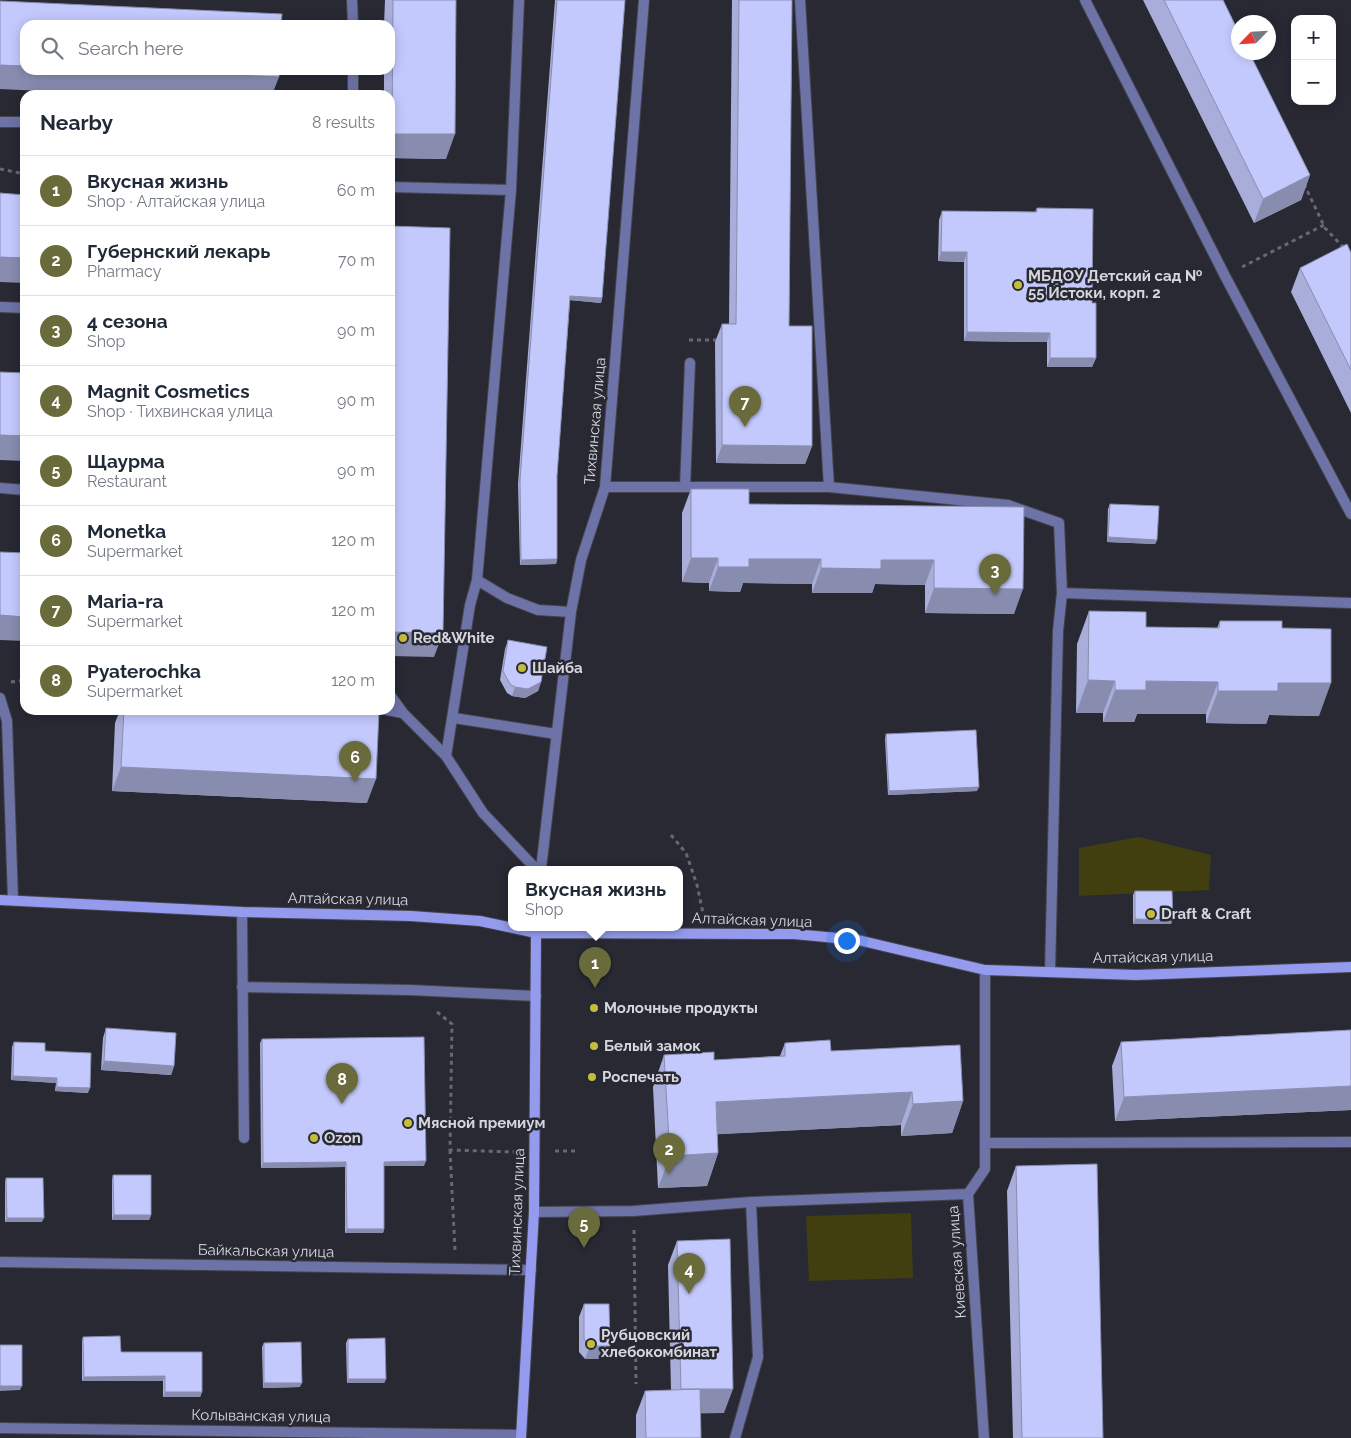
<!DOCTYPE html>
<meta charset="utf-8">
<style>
body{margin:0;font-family:Raleway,sans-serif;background:#f2f2f3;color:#1f2937}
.controls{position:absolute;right:15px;top:15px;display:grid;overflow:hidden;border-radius:10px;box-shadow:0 2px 12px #0003}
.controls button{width:45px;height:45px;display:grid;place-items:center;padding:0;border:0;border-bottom:1px solid #e0e1e3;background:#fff;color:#1f2937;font:25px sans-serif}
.compass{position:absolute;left:1231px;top:15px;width:45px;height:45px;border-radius:50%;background:#fff;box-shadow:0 2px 12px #0003;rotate:245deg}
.you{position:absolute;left:846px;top:940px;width:18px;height:18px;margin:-12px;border:4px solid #fff;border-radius:50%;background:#1a73e8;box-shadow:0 0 0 8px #1a73e833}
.badge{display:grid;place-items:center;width:32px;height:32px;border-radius:50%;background:#696b3a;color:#fff;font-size:16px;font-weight:700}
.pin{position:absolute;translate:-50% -41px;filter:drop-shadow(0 1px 2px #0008)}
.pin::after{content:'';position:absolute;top:26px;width:18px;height:15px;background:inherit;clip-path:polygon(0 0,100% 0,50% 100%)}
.popup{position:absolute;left:508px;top:866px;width:175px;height:65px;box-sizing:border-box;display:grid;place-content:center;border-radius:10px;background:#fff;filter:drop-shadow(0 1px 4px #0005);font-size:16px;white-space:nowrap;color:#747a83}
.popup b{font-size:19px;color:#1f2937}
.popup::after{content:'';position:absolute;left:50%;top:100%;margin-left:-10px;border:10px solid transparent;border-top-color:#fff}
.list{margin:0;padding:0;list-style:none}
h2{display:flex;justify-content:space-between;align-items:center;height:65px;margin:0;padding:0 20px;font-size:21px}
h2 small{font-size:16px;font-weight:400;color:#747a83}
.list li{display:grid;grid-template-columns:32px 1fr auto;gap:15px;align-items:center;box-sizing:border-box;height:70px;padding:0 20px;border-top:1px solid #e0e1e3}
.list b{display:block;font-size:19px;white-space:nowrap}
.list p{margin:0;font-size:16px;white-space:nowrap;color:#747a83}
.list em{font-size:16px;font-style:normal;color:#747a83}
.icon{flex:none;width:28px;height:28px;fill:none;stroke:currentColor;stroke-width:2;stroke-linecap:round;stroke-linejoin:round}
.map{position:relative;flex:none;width:1351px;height:1438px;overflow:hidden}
.search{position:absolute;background:#fff;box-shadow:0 2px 12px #0003;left:20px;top:20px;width:375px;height:55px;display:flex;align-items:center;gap:12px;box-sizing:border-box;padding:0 18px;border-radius:15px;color:#747a83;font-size:19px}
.panel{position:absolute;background:#fff;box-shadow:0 2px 12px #0003;left:20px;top:90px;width:375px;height:625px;border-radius:15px}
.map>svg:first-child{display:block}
.green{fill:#413e10}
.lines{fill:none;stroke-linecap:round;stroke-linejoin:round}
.lane-casing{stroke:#44454e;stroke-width:12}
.street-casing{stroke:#44454e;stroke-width:12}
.secondary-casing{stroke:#44454e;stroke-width:12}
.path{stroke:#676871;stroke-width:3;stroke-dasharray:4 4;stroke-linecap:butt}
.lane{stroke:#6d73a7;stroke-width:10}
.street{stroke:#6d73a7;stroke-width:10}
.secondary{stroke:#949bef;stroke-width:10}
.wall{fill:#a8add9}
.shaded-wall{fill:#888db0}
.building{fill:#c3c9fc;stroke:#888db0}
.poi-dot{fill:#c4bc3d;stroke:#282933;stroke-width:2}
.labels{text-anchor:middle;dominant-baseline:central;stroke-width:5;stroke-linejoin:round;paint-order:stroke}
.poi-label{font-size:15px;font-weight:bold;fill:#d6d7de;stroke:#282933;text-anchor:start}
.street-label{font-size:15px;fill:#d6d7de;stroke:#282933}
</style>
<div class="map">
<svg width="1351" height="1438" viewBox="0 0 1351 1438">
<rect width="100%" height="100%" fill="#282933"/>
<path class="green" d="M 1139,837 L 1211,855 L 1209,890 L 1079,896 L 1079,848 Z
M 911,1213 L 913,1278 L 809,1281 L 806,1216 Z"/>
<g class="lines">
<defs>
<path id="lane" d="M 352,0 L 353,25
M 800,0 L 829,487
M 1085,0 L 1225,276 L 1351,514
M 353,70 L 353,95
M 0,122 L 25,122
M 390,187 L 511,190
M 0,307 L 25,308
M 605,487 L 829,487 L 1008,505 L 1059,523 L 1062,593 L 1351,603
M 685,487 L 690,363
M 0,488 L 25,490
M 477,580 L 507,598 L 538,610 L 571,612
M 390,695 L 403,713 L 446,756 L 483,813 L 536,869
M 0,698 L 7,721 L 13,900
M 387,710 L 403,713
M 454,718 L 556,734
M 446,756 L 470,605 L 477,580 L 511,190 L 519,0
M 541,869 L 571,612 L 581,560 L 605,487 L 644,0
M 242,912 L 244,1138
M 1050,972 L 1058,631 L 1062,593
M 242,987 L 410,990 L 536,996
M 985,1143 L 1351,1142
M 534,1212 L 633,1211 L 751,1202
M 735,1438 L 758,1357 L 751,1202 L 968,1194"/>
<path id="street" d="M 0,1262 L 531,1270
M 0,1428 L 521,1435
M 984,1438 L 968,1194 L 985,1169 L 985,970"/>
<path id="secondary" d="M 0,900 L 242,912 L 411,916 L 480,921 L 536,933 L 794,934 L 858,940 L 985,970 L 1136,975 L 1351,967
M 521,1438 L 534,1212 L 536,933"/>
</defs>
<use href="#lane" class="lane-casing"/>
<use href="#street" class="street-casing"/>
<use href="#secondary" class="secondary-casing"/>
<path class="path" d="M 0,169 L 25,174
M 1304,184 L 1325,228 L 1344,248
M 1242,267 L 1324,225
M 689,340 L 718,340
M 11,682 L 25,680
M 671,835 L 686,853 L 697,885 L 703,913
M 437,1012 L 452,1024 L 450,1150 L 514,1152
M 450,1150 L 455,1250
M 555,1151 L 577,1151
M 634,1230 L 636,1384"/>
<use href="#lane" class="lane"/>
<use href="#street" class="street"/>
<use href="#secondary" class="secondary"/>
</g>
<path class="wall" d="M 385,0 L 456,0 L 446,159 L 390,158 L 390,95 L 384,95 L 384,70 L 390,70 L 390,25 L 384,25 Z
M 555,0 L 625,0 L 602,298 L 601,303 L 570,300 L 557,476 L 557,559 L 556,564 L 520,565 L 518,484 Z
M 732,0 L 792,0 L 789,326 L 812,446 L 805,464 L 716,463 L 715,342 L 722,324 L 729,324 Z
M 1143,0 L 1223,0 L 1310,175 L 1301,200 L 1254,223 Z
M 1037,208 L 1092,303 L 1096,358 L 1092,367 L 1047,367 L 1047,342 L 964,341 L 964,262 L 938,261 L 939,220 L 942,211 L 1035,212 Z
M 1351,253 L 1351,413 L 1291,292 L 1300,268 Z
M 691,489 L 749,504 L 1024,507 L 1014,614 L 925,613 L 925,585 L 875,584 L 872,593 L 812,593 L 812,584 L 743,583 L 740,592 L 709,591 L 709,583 L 682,582 L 682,513 Z
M 1110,504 L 1157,540 L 1155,544 L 1107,542 L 1108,509 Z
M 1089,611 L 1146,627 L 1217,628 L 1220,621 L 1282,628 L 1319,716 L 1269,715 L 1266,724 L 1206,723 L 1206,714 L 1137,714 L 1134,722 L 1103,722 L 1103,713 L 1076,713 L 1077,644 Z
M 508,640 L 541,682 L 538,691 L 525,698 L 512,696 L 507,693 L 500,680 L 505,649 Z
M 120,710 L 124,710 L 367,803 L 112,791 L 115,723 Z
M 886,734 L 977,791 L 888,795 L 885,739 Z
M 1135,891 L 1171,924 L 1133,924 L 1133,895 Z
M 106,1028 L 174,1066 L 171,1075 L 101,1070 L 103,1038 Z
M 1351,1030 L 1351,1110 L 1115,1121 L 1112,1066 L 1121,1042 Z
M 262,1039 L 424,1166 L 384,1166 L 384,1229 L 383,1233 L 345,1233 L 345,1167 L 261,1168 L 260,1043 Z
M 14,1042 L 45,1051 L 88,1093 L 55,1091 L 56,1083 L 11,1080 L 12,1047 Z
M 785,1043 L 831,1051 L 963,1101 L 952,1133 L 901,1136 L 901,1125 L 717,1134 L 718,1153 L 707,1186 L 658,1188 L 653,1087 L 664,1055 L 714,1060 L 780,1056 Z
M 1016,1166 L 1103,1438 L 1013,1438 L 1007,1191 Z
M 113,1175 L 151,1215 L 149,1220 L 112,1220 L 112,1180 Z
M 6,1178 L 42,1222 L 5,1222 L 5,1182 Z
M 677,1241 L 724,1413 L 700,1413 L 701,1438 L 636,1438 L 636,1415 L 645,1391 L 671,1390 L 668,1265 Z
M 584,1304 L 605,1359 L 585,1359 L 579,1352 L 579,1317 Z
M 83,1337 L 121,1352 L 202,1392 L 200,1397 L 163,1397 L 163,1381 L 82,1381 L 82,1341 Z
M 348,1339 L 386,1379 L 384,1383 L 347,1383 L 346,1343 Z
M 264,1343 L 300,1387 L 263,1388 L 262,1347 Z"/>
<path class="shaded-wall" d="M 0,65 L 25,66 L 25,70 L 124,70 L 279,77 L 272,95 L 128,95 L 0,89 Z
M 392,134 L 455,134 L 446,159 L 390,158 L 390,140 Z
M 1310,175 L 1301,200 L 1254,223 L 1263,199 Z
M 941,252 L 967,252 L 964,262 L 938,261 Z
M 0,257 L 25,258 L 25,283 L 0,282 Z
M 570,296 L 602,298 L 601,303 L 569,300 Z
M 967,332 L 1050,333 L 1047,342 L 964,341 Z
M 1050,358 L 1096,358 L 1092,367 L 1047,367 Z
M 0,435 L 25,436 L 25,461 L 0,460 Z
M 722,445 L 812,446 L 805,464 L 716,463 Z
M 1108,537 L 1157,540 L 1155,544 L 1107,542 Z
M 691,558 L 718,558 L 709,583 L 682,582 Z
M 557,559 L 556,564 L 520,565 L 521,560 Z
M 749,559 L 821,559 L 812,584 L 743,583 L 740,592 L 709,591 L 718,567 Z
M 881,560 L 934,560 L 925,585 L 875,584 L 872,593 L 812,593 L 821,568 Z
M 934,588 L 1023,589 L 1014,614 L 925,613 Z
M 0,615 L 25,617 L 25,641 L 0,640 Z
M 390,632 L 443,633 L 434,657 L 390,656 Z
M 1088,680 L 1115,681 L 1103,713 L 1076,713 Z
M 1146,681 L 1218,682 L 1206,714 L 1137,714 L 1134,722 L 1103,722 L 1115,690 Z
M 541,682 L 538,691 L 525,698 L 512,696 L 515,687 Z
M 1278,683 L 1331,683 L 1319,716 L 1269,715 L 1266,724 L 1206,723 L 1218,691 Z
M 121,767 L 376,779 L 367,803 L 112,791 Z
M 979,787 L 977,791 L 888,795 L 889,791 Z
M 1135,919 L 1173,920 L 1171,924 L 1133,924 Z
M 104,1061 L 174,1066 L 171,1075 L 101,1070 Z
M 13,1076 L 57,1078 L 56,1083 L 11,1080 Z
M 1351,1086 L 1351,1110 L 1115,1121 L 1124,1097 Z
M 57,1087 L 90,1088 L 88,1093 L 55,1091 Z
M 912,1092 L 901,1125 L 704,1135 L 716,1102 Z
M 963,1101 L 952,1133 L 901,1136 L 913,1104 Z
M 718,1153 L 707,1186 L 658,1188 L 670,1156 Z
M 426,1161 L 424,1166 L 382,1166 L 384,1162 Z
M 346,1162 L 345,1167 L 261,1168 L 263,1163 Z
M 114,1215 L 151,1215 L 149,1220 L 112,1220 Z
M 7,1218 L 44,1218 L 42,1222 L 5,1222 Z
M 347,1229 L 384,1229 L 383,1233 L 345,1233 Z
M 590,1346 L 610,1346 L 605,1359 L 585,1359 Z
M 165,1376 L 163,1381 L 82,1381 L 84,1377 Z
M 348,1379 L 386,1379 L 384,1383 L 347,1383 Z
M 264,1383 L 302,1383 L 300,1387 L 263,1388 Z
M 0,1386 L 22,1386 L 20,1390 L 0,1391 Z
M 681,1389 L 733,1389 L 724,1413 L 672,1414 Z
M 165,1392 L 202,1392 L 200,1397 L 163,1397 Z"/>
<path class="building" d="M 393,0 L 456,0 L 455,134 L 392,134 Z
M 557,0 L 625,0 L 602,298 L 570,296 L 557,476 L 557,559 L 521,560 L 520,480 Z
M 739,0 L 792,0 L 789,326 L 812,326 L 812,446 L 722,445 L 722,324 L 736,324 Z
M 1164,0 L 1223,0 L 1238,31 L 1238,52 L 1249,52 L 1310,175 L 1263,199 Z
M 0,1 L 282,14 L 281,25 L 25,25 L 25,66 L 0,65 Z
M 124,70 L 279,70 L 279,77 Z
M 0,193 L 25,195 L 25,258 L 0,257 Z
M 1037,208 L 1093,209 L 1092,303 L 1096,303 L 1096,358 L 1050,358 L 1050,333 L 967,332 L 967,252 L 941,252 L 942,211 L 1037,212 Z
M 390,226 L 450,228 L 443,633 L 390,632 Z
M 1347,244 L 1351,253 L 1351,370 L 1300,268 Z
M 0,372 L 25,373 L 25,436 L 0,435 Z
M 691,489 L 749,489 L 749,504 L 1024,507 L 1023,589 L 934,588 L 934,560 L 881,560 L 881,569 L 821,568 L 821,559 L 749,559 L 749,567 L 718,567 L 718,558 L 691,558 Z
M 1110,504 L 1159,506 L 1157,540 L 1108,537 Z
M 0,552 L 25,553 L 25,617 L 0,615 Z
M 1089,611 L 1146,612 L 1146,627 L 1219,628 L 1220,621 L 1282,621 L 1282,628 L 1331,629 L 1331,683 L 1278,683 L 1278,691 L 1218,691 L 1218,682 L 1146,681 L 1146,690 L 1115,690 L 1115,681 L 1088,680 Z
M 508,640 L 547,647 L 541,682 L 528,689 L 515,687 L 510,684 L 503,671 Z
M 124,710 L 352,710 L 379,711 L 376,779 L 121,767 Z
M 976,730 L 979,787 L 889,791 L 886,734 Z
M 1135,891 L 1172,891 L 1173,920 L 1135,919 Z
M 106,1028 L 176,1033 L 174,1066 L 104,1061 Z
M 1351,1030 L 1351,1086 L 1124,1097 L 1121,1042 Z
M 424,1037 L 426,1161 L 384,1162 L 384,1229 L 347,1229 L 346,1162 L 263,1163 L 262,1039 Z
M 830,1040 L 831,1051 L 960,1045 L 963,1101 L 913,1104 L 912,1092 L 716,1102 L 718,1153 L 670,1156 L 664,1055 L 714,1052 L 714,1060 L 785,1056 L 785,1043 Z
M 14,1042 L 45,1043 L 45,1051 L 91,1053 L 90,1088 L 57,1087 L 57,1078 L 13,1076 Z
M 1097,1164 L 1103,1438 L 1022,1438 L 1016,1166 Z
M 113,1175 L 151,1175 L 151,1215 L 114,1215 Z
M 6,1178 L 43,1178 L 44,1218 L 7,1218 Z
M 730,1239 L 733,1389 L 681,1389 L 677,1241 Z
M 584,1304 L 609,1304 L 610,1346 L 590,1346 L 584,1339 Z
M 120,1336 L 121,1352 L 202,1352 L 202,1392 L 165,1392 L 165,1376 L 84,1377 L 83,1337 Z
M 385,1338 L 386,1379 L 348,1379 L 348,1339 Z
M 301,1342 L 302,1383 L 264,1383 L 264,1343 Z
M 0,1345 L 22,1345 L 22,1386 L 0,1386 Z
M 700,1389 L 701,1438 L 646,1438 L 645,1391 Z"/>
<g class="poi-dot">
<circle cx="1018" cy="285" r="5"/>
<circle cx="403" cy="638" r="5"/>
<circle cx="522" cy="668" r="5"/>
<circle cx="1151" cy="914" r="5"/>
<circle cx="594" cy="1008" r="5"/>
<circle cx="594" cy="1046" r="5"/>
<circle cx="592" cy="1077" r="5"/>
<circle cx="408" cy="1123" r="5"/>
<circle cx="314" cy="1138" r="5"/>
<circle cx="591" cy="1344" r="5"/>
</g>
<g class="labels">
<g class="poi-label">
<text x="1028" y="276">МБДОУ Детский сад №<tspan x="1028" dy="17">55 Истоки, корп. 2</tspan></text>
<text x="413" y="638">Red&amp;White</text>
<text x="532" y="668">Шайба</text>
<text x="1161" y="914">Draft &amp; Craft</text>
<text x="604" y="1008">Молочные продукты</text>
<text x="604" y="1046">Белый замок</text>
<text x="602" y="1077">Роспечать</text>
<text x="418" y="1123">Мясной премиум</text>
<text x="324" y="1138">Ozon</text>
<text x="601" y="1335">Рубцовский<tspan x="601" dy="17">хлебокомбинат</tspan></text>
</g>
<g class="street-label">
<text transform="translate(595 421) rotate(-85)">Тихвинская улица</text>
<text transform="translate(348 899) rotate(1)">Алтайская улица</text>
<text transform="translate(752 920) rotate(2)">Алтайская улица</text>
<text transform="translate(1153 957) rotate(-1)">Алтайская улица</text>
<text transform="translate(517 1212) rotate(-88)">Тихвинская улица</text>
<text transform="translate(266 1251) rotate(1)">Байкальская улица</text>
<text transform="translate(957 1262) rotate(-94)">Киевская улица</text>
<text transform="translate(261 1416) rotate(1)">Колыванская улица</text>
</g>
</g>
</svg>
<div class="controls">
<button>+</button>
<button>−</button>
</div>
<svg class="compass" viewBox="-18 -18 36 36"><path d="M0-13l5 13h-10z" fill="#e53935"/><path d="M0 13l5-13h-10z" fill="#747a83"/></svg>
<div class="you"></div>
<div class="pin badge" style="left:595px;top:988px">1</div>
<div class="popup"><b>Вкусная жизнь</b>Shop</div>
<div class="pin badge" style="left:669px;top:1174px">2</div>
<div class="pin badge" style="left:995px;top:595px">3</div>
<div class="pin badge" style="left:689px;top:1294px">4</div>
<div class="pin badge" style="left:584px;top:1248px">5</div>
<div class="pin badge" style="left:355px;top:782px">6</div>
<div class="pin badge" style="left:745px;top:427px">7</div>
<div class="pin badge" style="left:342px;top:1104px">8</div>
<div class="search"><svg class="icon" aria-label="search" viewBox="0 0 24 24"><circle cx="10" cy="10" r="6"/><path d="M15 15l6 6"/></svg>Search here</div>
<section class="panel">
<h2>Nearby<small>8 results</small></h2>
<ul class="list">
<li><span class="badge">1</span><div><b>Вкусная жизнь</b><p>Shop · Алтайская улица</p></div><em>60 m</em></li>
<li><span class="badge">2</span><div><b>Губернский лекарь</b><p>Pharmacy</p></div><em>70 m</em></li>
<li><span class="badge">3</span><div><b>4 сезона</b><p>Shop</p></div><em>90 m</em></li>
<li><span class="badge">4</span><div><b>Magnit Cosmetics</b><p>Shop · Тихвинская улица</p></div><em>90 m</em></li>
<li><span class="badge">5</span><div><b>Щаурма</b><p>Restaurant</p></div><em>90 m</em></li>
<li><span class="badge">6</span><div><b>Monetka</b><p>Supermarket</p></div><em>120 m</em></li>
<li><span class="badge">7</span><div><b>Maria-ra</b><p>Supermarket</p></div><em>120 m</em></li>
<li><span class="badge">8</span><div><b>Pyaterochka</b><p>Supermarket</p></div><em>120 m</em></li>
</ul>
</section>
</div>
